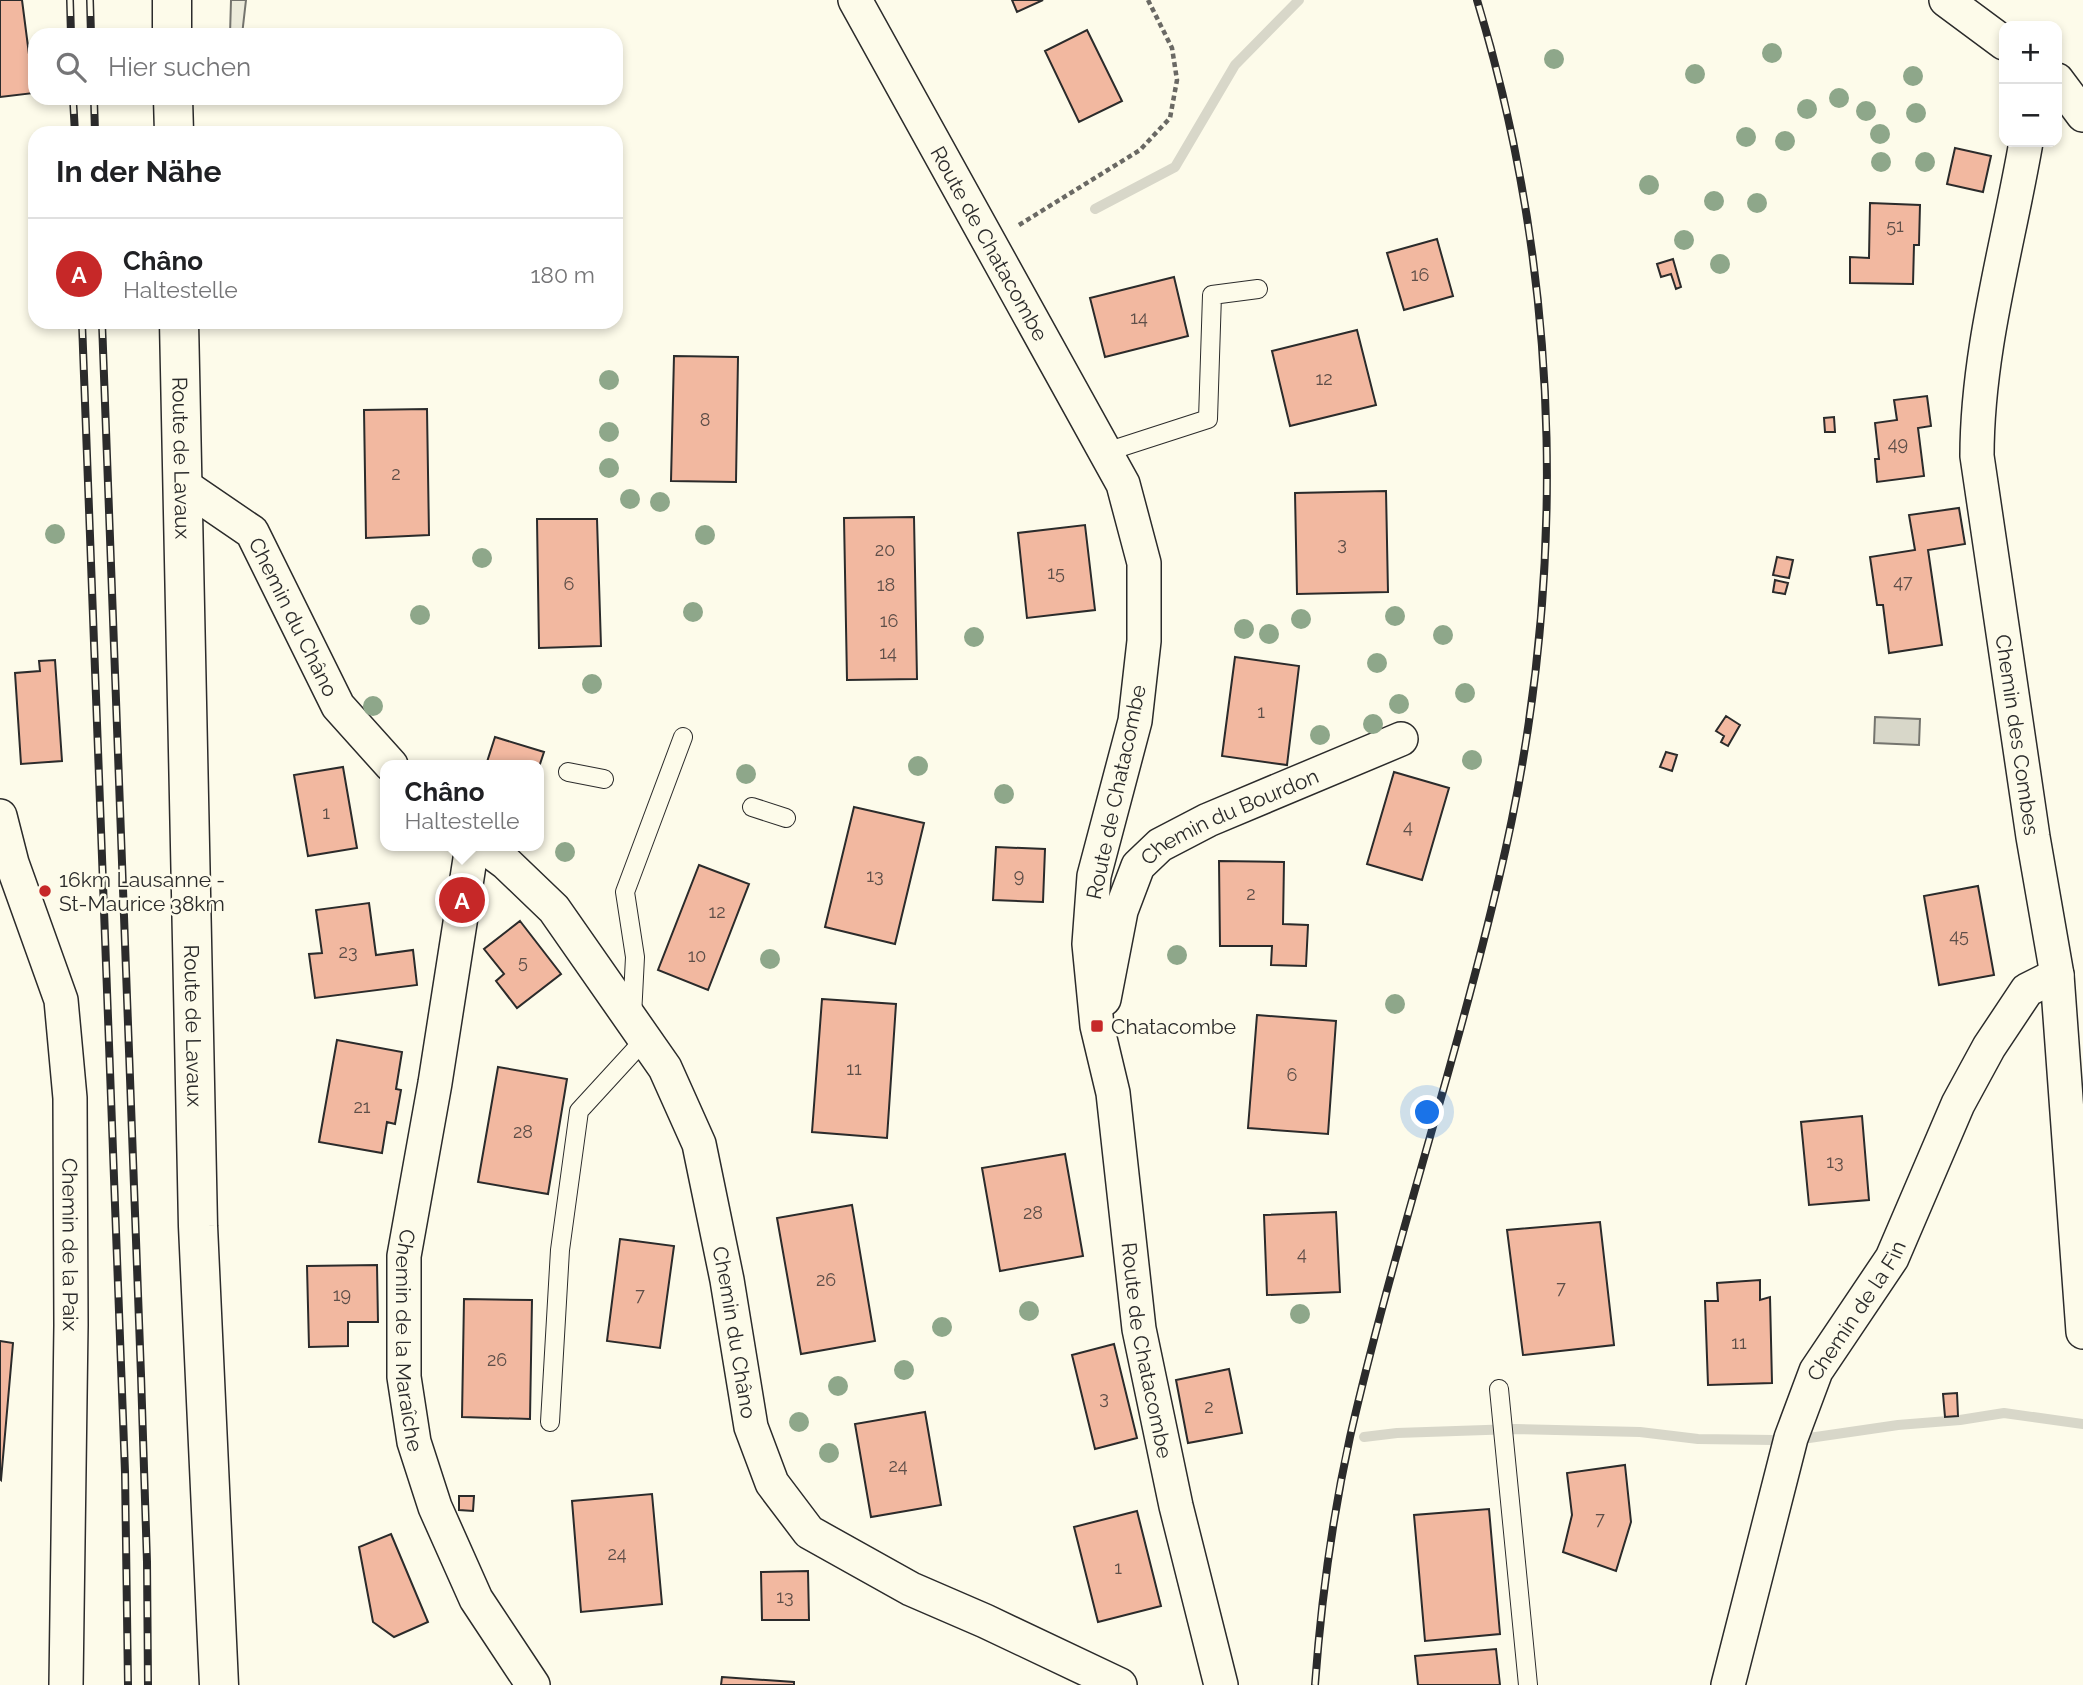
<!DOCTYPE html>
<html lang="de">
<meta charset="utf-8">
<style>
body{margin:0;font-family:Raleway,sans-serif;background:#f6f6f6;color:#202124}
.controls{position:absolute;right:21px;top:21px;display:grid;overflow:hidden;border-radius:14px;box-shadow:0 4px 10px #0003}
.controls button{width:63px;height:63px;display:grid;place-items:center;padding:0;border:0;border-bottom:2px solid #e0e0e0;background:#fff;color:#202124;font:35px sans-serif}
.you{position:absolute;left:1428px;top:1113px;width:24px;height:24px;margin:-18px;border:5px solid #fff;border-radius:50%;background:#1a73e8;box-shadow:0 0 0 10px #1a73e833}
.badge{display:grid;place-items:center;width:46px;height:46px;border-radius:50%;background:#c62828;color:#fff;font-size:23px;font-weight:700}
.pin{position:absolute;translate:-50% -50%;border:4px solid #fff;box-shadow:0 2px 7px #0006}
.popup{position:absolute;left:380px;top:760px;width:164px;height:91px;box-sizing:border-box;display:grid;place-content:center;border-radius:14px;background:#fff;filter:drop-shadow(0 2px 5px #0005);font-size:23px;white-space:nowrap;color:#757577}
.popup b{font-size:26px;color:#202124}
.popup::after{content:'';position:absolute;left:50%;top:100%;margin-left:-14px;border:14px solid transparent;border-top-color:#fff}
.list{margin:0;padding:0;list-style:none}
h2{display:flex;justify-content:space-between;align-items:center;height:91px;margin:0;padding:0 28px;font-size:30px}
h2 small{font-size:23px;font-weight:400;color:#757577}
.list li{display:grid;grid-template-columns:46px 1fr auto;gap:21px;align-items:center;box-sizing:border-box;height:112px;padding:0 28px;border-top:2px solid #e0e0e0}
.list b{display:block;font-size:26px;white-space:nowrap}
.list p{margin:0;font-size:23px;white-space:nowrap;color:#757577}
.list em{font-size:23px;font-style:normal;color:#757577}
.icon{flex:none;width:38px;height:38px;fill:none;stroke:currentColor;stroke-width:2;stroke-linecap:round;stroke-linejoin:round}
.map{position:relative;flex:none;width:2083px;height:1685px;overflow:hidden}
.search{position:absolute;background:#fff;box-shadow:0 4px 10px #0003;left:28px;top:28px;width:595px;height:77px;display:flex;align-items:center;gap:18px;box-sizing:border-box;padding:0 24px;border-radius:21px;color:#757577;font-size:26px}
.panel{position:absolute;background:#fff;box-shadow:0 4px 10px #0003;left:28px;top:126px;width:595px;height:203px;border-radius:21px}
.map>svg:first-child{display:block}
.green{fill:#ecebdb;stroke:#74746e;stroke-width:2}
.water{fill:#d8d7c9;stroke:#74746e;stroke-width:2}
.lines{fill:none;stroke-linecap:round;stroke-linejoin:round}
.stream{stroke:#d8d7c9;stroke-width:10}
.building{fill:#f2b8a0;stroke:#2b2b2b;stroke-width:2}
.service-casing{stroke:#2b2b2b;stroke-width:20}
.minor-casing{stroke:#2b2b2b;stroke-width:36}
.primary-casing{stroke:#2b2b2b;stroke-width:41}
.path{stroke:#6a6964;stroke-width:4.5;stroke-dasharray:5 3.5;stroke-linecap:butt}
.service{stroke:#fdfbea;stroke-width:18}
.minor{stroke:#fdfbea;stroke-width:33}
.primary{stroke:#fdfbea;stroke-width:38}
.rail-casing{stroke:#2b2b2b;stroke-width:8}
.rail{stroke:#fdfbea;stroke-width:5;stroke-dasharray:16;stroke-linecap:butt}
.tree{fill:#8ea78a}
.poi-dot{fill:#c62828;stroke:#fdfbea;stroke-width:2.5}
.labels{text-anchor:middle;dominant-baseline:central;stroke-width:5;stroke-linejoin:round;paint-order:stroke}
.number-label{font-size:18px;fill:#5d4e48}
.street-label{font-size:21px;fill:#2b2b2b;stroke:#fdfbea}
.poi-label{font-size:21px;fill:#2b2b2b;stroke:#fdfbea;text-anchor:start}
</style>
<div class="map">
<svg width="2083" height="1685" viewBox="0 0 2083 1685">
<rect width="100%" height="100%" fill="#fdfbea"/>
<path class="green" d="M 231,0 L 246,0 L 242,35 L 230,35 Z"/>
<path class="water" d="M 1875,717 L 1920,719 L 1919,745 L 1874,743 Z"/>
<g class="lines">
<path class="stream" d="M 1095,209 L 1175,167 L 1235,65 L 1299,0
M 1364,1437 L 1397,1433 L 1515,1429 L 1640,1432 L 1698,1439 L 1773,1440 L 1809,1438 L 1898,1425 L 1960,1420 L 2004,1413 L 2083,1424"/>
</g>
<path class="building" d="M 0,0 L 22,0 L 34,93 L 0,97 Z
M 1012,0 L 1043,0 L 1017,12 Z
M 1087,30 L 1122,101 L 1079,122 L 1045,51 Z
M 1955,148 L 1991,156 L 1983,192 L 1947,184 Z
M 1870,203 L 1920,205 L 1919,245 L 1914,245 L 1913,284 L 1850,283 L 1850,257 L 1869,258 Z
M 1437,239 L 1453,296 L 1404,310 L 1387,253 Z
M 1673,259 L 1681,287 L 1676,289 L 1671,274 L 1661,277 L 1657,264 Z
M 1174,277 L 1188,336 L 1105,357 L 1090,298 Z
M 1357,330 L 1376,405 L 1290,426 L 1272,351 Z
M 674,356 L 738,357 L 736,482 L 671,481 Z
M 1927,396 L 1931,426 L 1918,428 L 1924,476 L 1877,482 L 1875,459 L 1879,459 L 1875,423 L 1897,420 L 1894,400 Z
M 427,409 L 429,535 L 366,538 L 364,410 Z
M 1834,417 L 1835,432 L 1825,432 L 1824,418 Z
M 1386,491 L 1388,592 L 1297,594 L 1295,493 Z
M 1959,508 L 1965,544 L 1928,550 L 1942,645 L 1889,653 L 1883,605 L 1877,605 L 1870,557 L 1915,550 L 1909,515 Z
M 914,517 L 917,679 L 847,680 L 844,518 Z
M 537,519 L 597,519 L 601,646 L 539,648 Z
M 1085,525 L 1095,610 L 1027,618 L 1018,533 Z
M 1777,557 L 1793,560 L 1789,578 L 1773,575 Z
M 1775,580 L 1788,583 L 1785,594 L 1773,592 Z
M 1235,657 L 1299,666 L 1287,765 L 1222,756 Z
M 55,660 L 62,761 L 21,764 L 15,673 L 40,671 L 39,661 Z
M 1726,716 L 1740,725 L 1728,746 L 1721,742 L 1724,736 L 1716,731 Z
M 495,737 L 544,752 L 539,767 L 486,765 Z
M 1666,752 L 1677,755 L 1672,771 L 1660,767 Z
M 343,767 L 357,848 L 308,856 L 294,775 Z
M 1394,772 L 1449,788 L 1422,880 L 1367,864 Z
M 854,807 L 924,823 L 895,944 L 825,927 Z
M 996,847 L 1045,849 L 1043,902 L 993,900 Z
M 1219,861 L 1284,862 L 1283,924 L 1308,925 L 1306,966 L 1271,965 L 1272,946 L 1220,946 Z
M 699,865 L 749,884 L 708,990 L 658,970 Z
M 1978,886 L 1994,975 L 1939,985 L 1924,896 Z
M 369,903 L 376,955 L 413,950 L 417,985 L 315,998 L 309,954 L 322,953 L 316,910 Z
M 520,921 L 561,974 L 517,1008 L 496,981 L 504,974 L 484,949 Z
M 822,999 L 896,1004 L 887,1138 L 812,1132 Z
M 1257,1015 L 1336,1021 L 1328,1134 L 1248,1128 Z
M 337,1040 L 402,1052 L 396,1089 L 401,1090 L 395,1124 L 387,1122 L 382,1153 L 319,1142 Z
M 498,1067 L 567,1079 L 548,1194 L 478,1182 Z
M 1862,1116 L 1869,1200 L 1809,1205 L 1801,1122 Z
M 1065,1154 L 1083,1256 L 1000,1271 L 982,1168 Z
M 852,1205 L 875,1341 L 801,1354 L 777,1218 Z
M 1336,1212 L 1340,1292 L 1267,1295 L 1264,1215 Z
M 1600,1222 L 1614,1345 L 1523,1355 L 1507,1230 Z
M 620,1239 L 674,1246 L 660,1348 L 607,1341 Z
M 377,1265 L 378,1322 L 348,1322 L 348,1346 L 309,1347 L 307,1266 Z
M 1760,1280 L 1760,1300 L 1770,1297 L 1772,1383 L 1708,1385 L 1705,1301 L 1718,1301 L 1717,1283 Z
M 464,1299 L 532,1300 L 530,1419 L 462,1417 Z
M 0,1341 L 13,1343 L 1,1480 L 0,1479 Z
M 1114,1344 L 1137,1438 L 1095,1449 L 1072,1355 Z
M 1229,1369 L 1242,1433 L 1188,1443 L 1176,1380 Z
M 1957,1393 L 1958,1416 L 1945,1417 L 1943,1394 Z
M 925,1412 L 941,1505 L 871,1517 L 855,1424 Z
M 1625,1465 L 1631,1522 L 1616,1571 L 1563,1552 L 1572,1515 L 1567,1473 Z
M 652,1494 L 662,1604 L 581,1612 L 572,1501 Z
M 459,1496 L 474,1496 L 473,1511 L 459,1510 Z
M 1489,1509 L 1500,1634 L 1425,1641 L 1414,1515 Z
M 1137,1511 L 1161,1606 L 1098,1622 L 1074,1527 Z
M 391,1534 L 428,1622 L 394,1637 L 373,1622 L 359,1547 Z
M 808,1571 L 809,1620 L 762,1620 L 761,1572 Z
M 1496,1649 L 1500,1685 L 1418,1685 L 1415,1656 Z
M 722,1677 L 794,1682 L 794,1685 L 721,1685 Z"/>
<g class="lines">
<defs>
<path id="service" d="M 1106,452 L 1208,419 L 1212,295 L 1258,289
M 568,772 L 604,779
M 752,807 L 786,818
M 632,1016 L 635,957 L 625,892 L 683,737
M 1499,1389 L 1528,1685
M 550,1422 L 560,1250 L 579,1111 L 645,1039"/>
<g id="minor">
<path id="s1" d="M 855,0 L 1123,484 L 1144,563 L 1144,641 L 1135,721 L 1094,876 L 1089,944 L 1097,1026 L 1113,1093 L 1139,1329 L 1176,1506 L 1221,1685"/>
<path d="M 1946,0 L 2004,43"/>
<path d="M 2057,80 L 2083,115"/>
<path id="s2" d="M 2026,142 C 2008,246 1977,350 1977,456 L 2033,837 L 2057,975 L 2083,1332"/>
<path id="s3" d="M 183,485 L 252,532 L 338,706 L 391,765"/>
<path id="s4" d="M 0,816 L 12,863 L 61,1000 L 70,1098 L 71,1325 L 66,1685"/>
<path id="s5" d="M 472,846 L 435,1083 L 404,1256 L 404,1377 L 414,1442 L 435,1507 L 476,1599 L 533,1685"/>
<path id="s6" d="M 483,846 L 506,863 L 554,909 L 665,1068 L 699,1144 L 727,1280 L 751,1427 L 772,1483 L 809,1532 L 911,1589 L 985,1621 L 1120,1685"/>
<path id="s7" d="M 1104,999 L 1121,911 L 1138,866 L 1160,845 L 1208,820 L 1401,739"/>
<path id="s8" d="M 1728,1685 L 1791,1438 L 1816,1371 L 1892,1258 L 1958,1104 L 1989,1047 L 2027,990 L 2057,975"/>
</g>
<g id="primary">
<path d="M 172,0 L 172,35"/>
<path d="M 173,98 L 174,133"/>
<path id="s9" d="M 179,322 L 198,1226 L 219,1685"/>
</g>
</defs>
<use href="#service" class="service-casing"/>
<use href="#minor" class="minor-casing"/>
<use href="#primary" class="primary-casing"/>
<path class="path" d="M 1019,225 L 1140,150 L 1170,118 L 1177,80 L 1172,48 L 1148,0"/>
<use href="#service" class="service"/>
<use href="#minor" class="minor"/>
<use href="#primary" class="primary"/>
<defs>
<path id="rail" d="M 70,0 L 71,35
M 90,0 L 91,35
M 73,98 L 75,133
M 94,98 L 95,133
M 82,322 L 125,1472 L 128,1685
M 102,322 L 141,1375 L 147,1562 L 148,1685
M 1315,1685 C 1321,1602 1332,1519 1350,1437 C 1393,1249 1455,1066 1499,878 C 1568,588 1564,286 1477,0"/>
</defs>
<use href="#rail" class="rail-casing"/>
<use href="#rail" class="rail"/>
</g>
<g class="tree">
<circle cx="1772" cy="53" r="10"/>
<circle cx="1554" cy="59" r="10"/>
<circle cx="1695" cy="74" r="10"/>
<circle cx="1913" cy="76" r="10"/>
<circle cx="1839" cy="98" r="10"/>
<circle cx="1807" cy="109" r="10"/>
<circle cx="1866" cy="111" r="10"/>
<circle cx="1916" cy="113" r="10"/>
<circle cx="1880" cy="134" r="10"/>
<circle cx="1746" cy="137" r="10"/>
<circle cx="1785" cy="141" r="10"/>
<circle cx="1881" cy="162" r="10"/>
<circle cx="1925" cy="162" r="10"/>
<circle cx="1649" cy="185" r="10"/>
<circle cx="1714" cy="201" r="10"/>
<circle cx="1757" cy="203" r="10"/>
<circle cx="1684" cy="240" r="10"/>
<circle cx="1720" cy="264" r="10"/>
<circle cx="609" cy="380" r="10"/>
<circle cx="609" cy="432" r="10"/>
<circle cx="609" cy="468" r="10"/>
<circle cx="630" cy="499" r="10"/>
<circle cx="660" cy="502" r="10"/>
<circle cx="55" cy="534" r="10"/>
<circle cx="705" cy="535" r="10"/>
<circle cx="482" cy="558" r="10"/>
<circle cx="693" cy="612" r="10"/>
<circle cx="420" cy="615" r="10"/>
<circle cx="1395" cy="616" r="10"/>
<circle cx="1301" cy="619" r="10"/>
<circle cx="1244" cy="629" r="10"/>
<circle cx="1269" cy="634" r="10"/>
<circle cx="1443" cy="635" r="10"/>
<circle cx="974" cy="637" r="10"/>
<circle cx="1377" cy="663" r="10"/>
<circle cx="592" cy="684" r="10"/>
<circle cx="1465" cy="693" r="10"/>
<circle cx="1399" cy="704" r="10"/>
<circle cx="373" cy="706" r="10"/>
<circle cx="1373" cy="724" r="10"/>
<circle cx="1320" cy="735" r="10"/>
<circle cx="1472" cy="760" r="10"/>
<circle cx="918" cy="766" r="10"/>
<circle cx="746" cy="774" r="10"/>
<circle cx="1004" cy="794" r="10"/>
<circle cx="565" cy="852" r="10"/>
<circle cx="1177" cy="955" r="10"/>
<circle cx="770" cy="959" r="10"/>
<circle cx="1395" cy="1004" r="10"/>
<circle cx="1029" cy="1311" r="10"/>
<circle cx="1300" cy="1314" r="10"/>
<circle cx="942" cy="1327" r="10"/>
<circle cx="904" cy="1370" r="10"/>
<circle cx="838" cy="1386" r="10"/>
<circle cx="799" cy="1422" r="10"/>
<circle cx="829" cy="1453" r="10"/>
</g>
<g class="poi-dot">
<circle cx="45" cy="891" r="7"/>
<rect x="1090" y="1019" width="14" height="14" rx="3.5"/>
</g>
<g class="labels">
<g class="number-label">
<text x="1895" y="225">51</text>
<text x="1420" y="274">16</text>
<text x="1139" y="317">14</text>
<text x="1324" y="378">12</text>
<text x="705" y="419">8</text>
<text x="1898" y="443">49</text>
<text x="396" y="473">2</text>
<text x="1342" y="543">3</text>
<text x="885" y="549">20</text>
<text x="1056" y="572">15</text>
<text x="1903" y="581">47</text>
<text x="569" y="583">6</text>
<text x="886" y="584">18</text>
<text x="889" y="620">16</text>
<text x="888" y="652">14</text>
<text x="1261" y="711">1</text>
<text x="326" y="812">1</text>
<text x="1408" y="826">4</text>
<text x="875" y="875">13</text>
<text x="1019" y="875">9</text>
<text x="1251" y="893">2</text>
<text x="717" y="911">12</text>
<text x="1959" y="935">45</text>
<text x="348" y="951">23</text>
<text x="697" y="955">10</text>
<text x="523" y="961">5</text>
<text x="854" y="1068">11</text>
<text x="1292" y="1074">6</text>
<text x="362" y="1106">21</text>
<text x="523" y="1131">28</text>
<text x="1835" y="1161">13</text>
<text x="1033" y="1212">28</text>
<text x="1302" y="1253">4</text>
<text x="826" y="1279">26</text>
<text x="1561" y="1287">7</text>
<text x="342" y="1294">19</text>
<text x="640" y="1294">7</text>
<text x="1739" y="1342">11</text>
<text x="497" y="1359">26</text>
<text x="1104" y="1397">3</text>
<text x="1209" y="1406">2</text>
<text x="898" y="1465">24</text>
<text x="1600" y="1518">7</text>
<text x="617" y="1553">24</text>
<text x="1118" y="1567">1</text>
<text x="785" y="1596">13</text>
</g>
<g class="street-label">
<text stroke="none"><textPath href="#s1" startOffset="278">Route de Chatacombe</textPath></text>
<text stroke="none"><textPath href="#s9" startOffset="136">Route de Lavaux</textPath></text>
<text stroke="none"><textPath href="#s3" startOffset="178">Chemin du Châno</textPath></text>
<text stroke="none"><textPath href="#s2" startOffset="600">Chemin des Combes</textPath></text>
<text transform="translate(1116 792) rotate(-78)">Route de Chatacombe</text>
<text stroke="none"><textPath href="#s7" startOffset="243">Chemin du Bourdon</textPath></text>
<text stroke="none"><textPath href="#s9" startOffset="704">Route de Lavaux</textPath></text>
<text stroke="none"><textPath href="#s4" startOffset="439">Chemin de la Paix</textPath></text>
<text stroke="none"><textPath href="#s8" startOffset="399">Chemin de la Fin</textPath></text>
<text stroke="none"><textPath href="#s6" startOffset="564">Chemin du Châno</textPath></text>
<text stroke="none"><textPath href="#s5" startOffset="500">Chemin de la Maraîche</textPath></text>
<text stroke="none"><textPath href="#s1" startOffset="1433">Route de Chatacombe</textPath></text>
</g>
<g class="poi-label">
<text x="59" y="879">16km Lausanne -<tspan x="59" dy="24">St-Maurice 38km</tspan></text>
<text x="1111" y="1026">Chatacombe</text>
</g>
</g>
</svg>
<div class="controls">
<button>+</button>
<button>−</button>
</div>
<div class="you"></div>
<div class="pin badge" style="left:462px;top:900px">A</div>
<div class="popup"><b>Châno</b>Haltestelle</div>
<div class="search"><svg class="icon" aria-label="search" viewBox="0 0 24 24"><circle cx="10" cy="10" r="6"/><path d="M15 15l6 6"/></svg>Hier suchen</div>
<section class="panel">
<h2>In der Nähe<small></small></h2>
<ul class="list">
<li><span class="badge">A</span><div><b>Châno</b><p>Haltestelle</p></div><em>180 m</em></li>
</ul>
</section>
</div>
